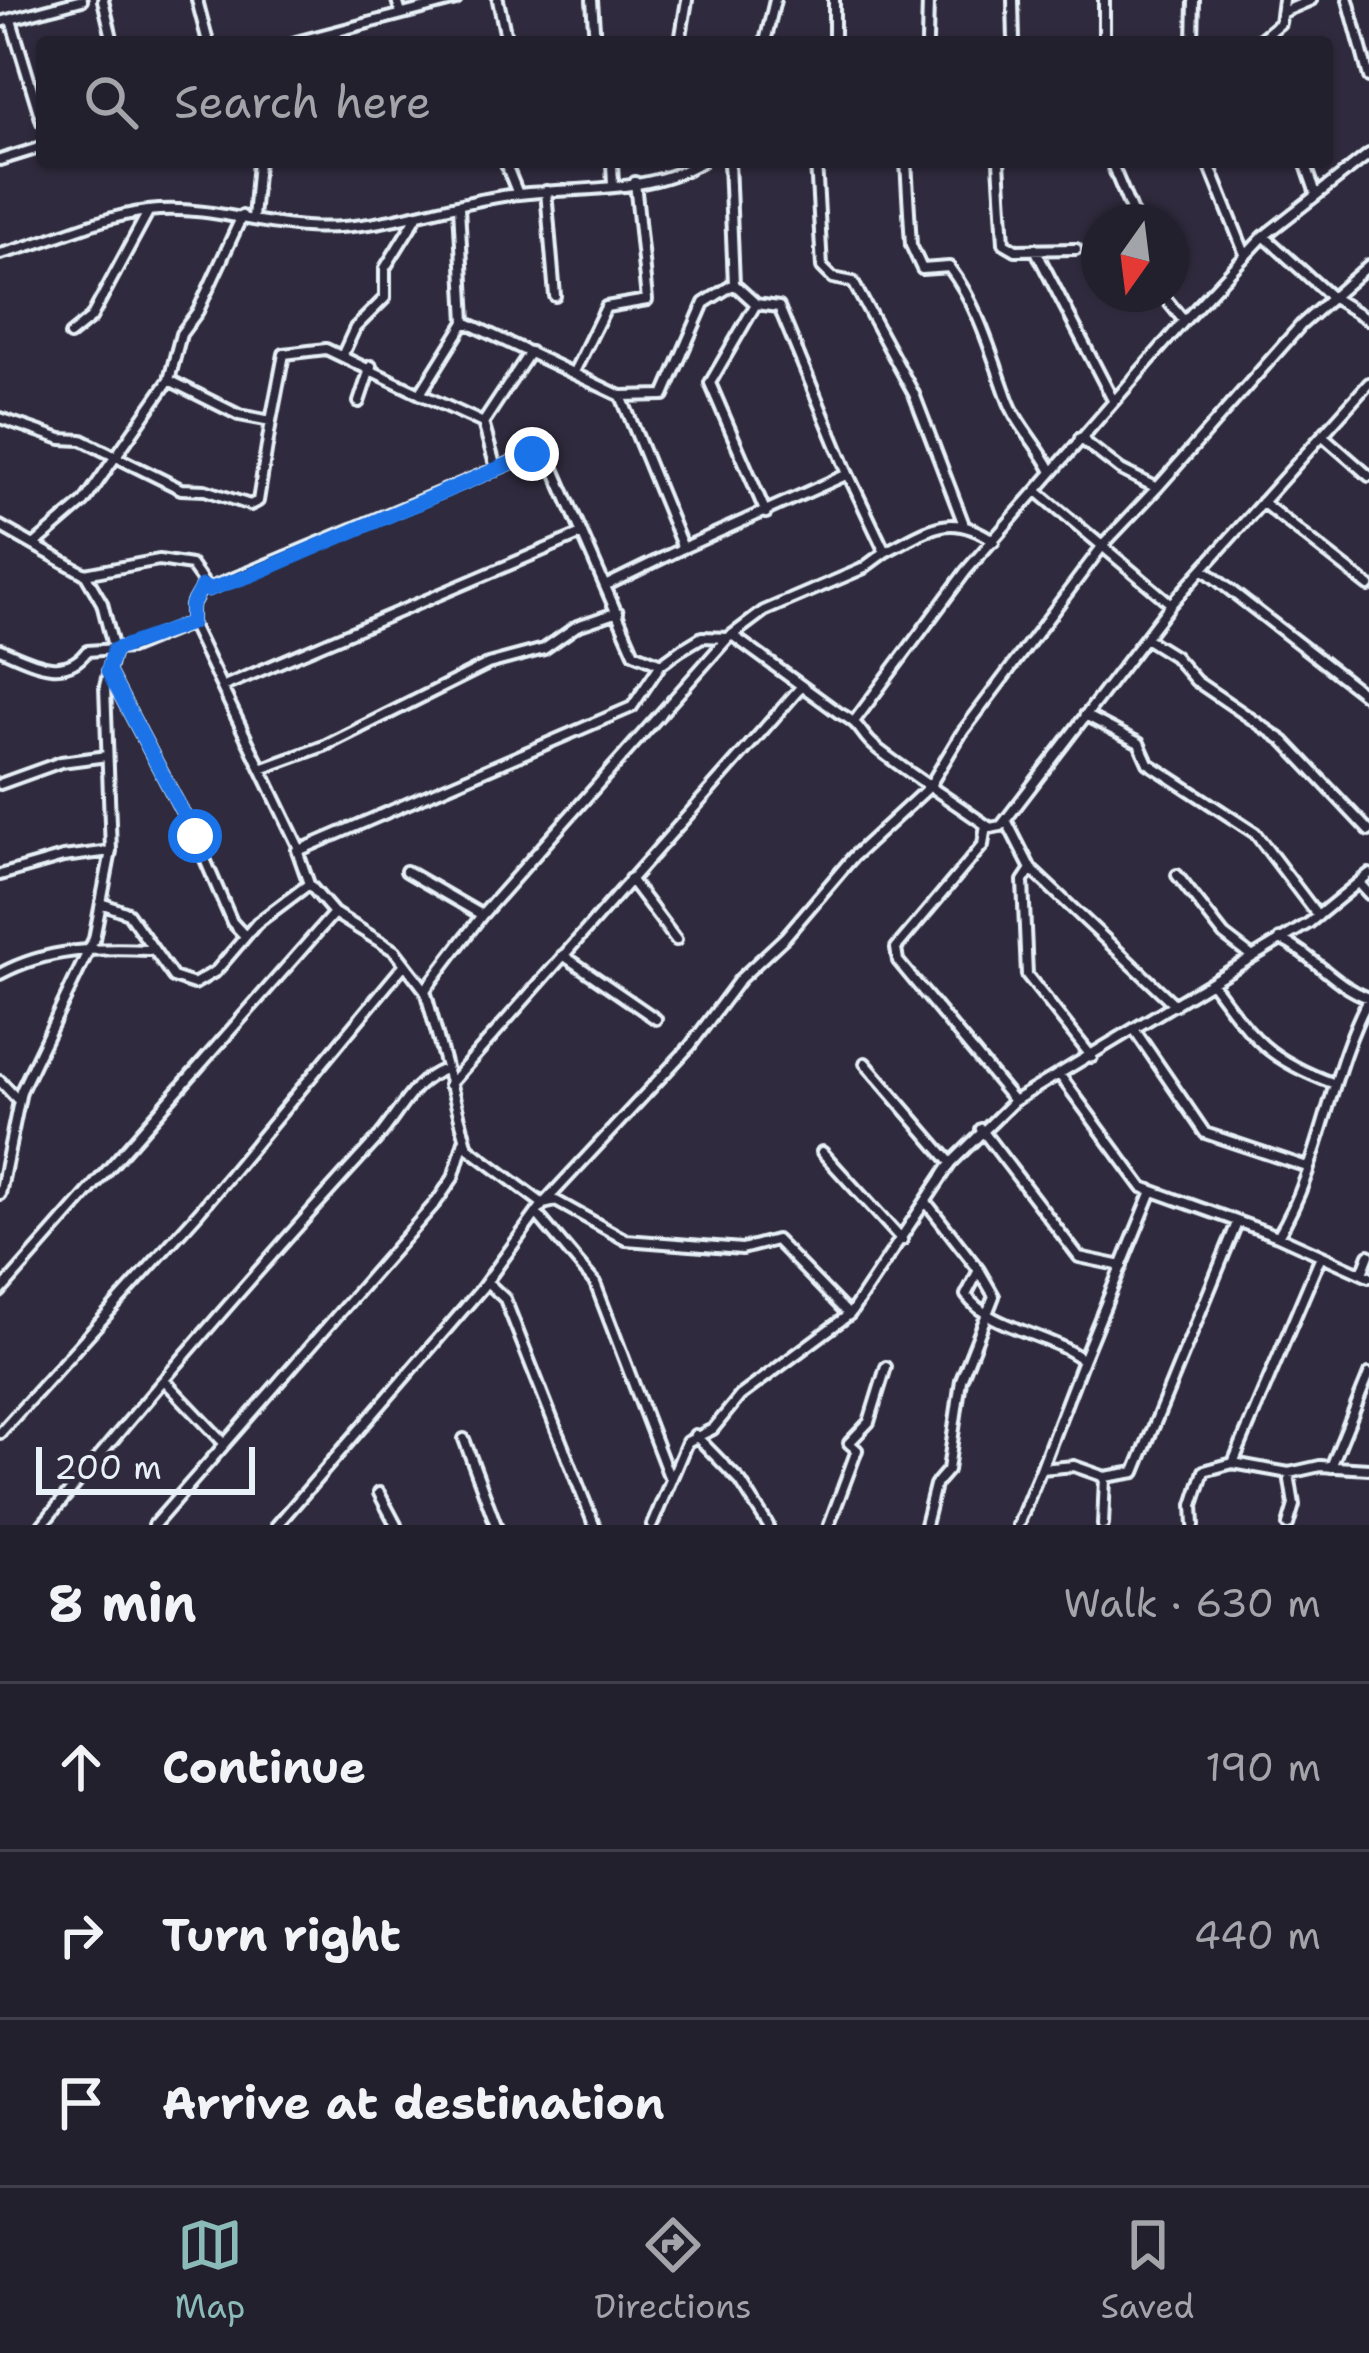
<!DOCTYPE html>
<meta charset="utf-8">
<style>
body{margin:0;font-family:"Shantell Sans",sans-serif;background:#2b2836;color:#f1f3f6}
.compass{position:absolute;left:1081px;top:204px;width:108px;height:108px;border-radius:50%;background:#23202e;box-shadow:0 3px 9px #0004;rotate:194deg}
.scale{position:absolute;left:36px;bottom:30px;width:219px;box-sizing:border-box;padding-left:12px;border:6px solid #e8f1f8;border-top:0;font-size:33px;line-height:42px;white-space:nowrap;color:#e8f1f8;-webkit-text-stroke:9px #2f2a3d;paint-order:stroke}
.stop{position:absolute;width:36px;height:36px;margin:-27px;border:9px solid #1a73e8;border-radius:50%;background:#fff}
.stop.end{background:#1a73e8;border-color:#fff;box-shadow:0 3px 12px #0008}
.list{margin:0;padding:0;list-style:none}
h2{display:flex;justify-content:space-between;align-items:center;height:156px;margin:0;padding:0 48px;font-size:51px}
h2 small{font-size:39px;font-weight:400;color:#a3a3aa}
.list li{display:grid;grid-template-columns:78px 1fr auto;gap:36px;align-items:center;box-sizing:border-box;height:168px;padding:0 48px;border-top:3px solid #403e4a}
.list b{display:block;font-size:45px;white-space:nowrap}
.list em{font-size:39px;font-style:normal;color:#a3a3aa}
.icon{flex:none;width:66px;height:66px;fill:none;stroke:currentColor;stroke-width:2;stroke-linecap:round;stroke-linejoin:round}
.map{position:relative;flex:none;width:1369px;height:1525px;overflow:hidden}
.search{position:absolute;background:#23202e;box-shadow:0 3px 9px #0004;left:36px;right:36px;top:36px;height:132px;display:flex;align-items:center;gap:30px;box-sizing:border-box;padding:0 42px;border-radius:12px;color:#a3a3aa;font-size:45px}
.sheet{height:660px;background:#23202e}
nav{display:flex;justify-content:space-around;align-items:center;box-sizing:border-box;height:168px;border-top:3px solid #403e4a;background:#23202e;font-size:33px;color:#a3a3aa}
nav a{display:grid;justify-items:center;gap:6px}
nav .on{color:#8bbbb9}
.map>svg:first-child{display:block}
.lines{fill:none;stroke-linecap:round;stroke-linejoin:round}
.minor-casing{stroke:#e8f1f8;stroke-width:16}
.minor{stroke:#2f2a3d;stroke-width:8}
.route{stroke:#1a73e8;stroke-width:15}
</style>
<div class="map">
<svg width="1369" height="1525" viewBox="0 0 1369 1525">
<rect width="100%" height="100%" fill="#2f2a3d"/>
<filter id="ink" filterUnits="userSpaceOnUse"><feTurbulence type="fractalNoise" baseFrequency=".00833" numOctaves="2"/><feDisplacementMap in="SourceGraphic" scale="24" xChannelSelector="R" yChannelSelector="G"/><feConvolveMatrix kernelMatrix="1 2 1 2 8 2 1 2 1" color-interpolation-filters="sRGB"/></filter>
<g filter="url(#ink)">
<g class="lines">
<defs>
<path id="minor" d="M 103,0 L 113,42
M 197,0 L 208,42
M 397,0 L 401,14
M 498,0 L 507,42
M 592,0 L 595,42
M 1013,0 L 1014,42
M 1348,0 L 1369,77
M 1283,12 L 1311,0
M 11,20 L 42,122
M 0,22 L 82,0
M 296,42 L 456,0
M 680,42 L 687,0
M 765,42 L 775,0
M 834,42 L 834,0
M 927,42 L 928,0
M 1104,42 L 1104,0
M 1193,42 L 1194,0
M 1257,42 L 1280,23 L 1283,0
M 0,160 L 42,147
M 505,162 L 518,194
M 612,162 L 613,186
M 816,162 L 822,267 L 833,278 L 853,282 L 914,394 L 963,522
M 906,162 L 911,245 L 922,269 L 949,267 C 978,305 991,353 1007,397 C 1016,424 1038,445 1051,470
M 999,162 L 1004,243 L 1016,250 L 1076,249
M 1111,162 L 1136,222
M 1208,162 L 1245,254
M 1305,162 L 1316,194
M 546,191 L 555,296
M 459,206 L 465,322
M 253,218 L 258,162
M 1264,236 L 1330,296 L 1369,320
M 1035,249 L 1113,400
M 0,254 C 54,242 103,213 159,210 C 209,207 255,224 305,227 C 375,232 436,206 503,196 C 567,186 645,196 701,162
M 734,284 L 756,304 L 779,307 L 848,474
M 1162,294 L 1184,321
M 756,304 L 710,383 L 766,513
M 70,335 L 91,318 L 148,212
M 343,354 L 355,328 L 385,298 L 385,268 L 416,218
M 574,372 L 606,307 L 647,300 L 635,182
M 169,380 L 239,415 L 271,421 L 284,354 L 326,349 L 420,394 L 465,322 L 621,396 L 664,395 L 704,303 L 734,284 L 729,162
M 420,394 L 483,423 L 530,352
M 359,402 L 371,366
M 0,418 L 61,439 L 82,440 L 181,489 L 205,490 L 250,505 L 258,501 L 271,421
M 483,423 L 496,468
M 1323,436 L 1369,476
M 1080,438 L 1121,470 L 1157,488 L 1301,325 L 1369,265
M 1038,492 L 1171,604
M 1262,502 L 1369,586
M 0,526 L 85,574 L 102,603 L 114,650 L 105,686 L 111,851 L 94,939 L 21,1091 L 0,1194
M 35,544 L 84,502 L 169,380 L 181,334 L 198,311 L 242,216
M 885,552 C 929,530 949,510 994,541
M 1203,569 L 1369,698
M 85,574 L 159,560 L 191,565 L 208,589 L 532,454 L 551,462 L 634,653 L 661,664
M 607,585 L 683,548
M 191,623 L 191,606 L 202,587
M 732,635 L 839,713 C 866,727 857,733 879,750 C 915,778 953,801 990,828 L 1001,826 L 1171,604 L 1369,383
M 1145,638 L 1174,656 L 1196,681 L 1284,741 L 1369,831
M 0,649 C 29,661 64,682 87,651 L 130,648 L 191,623 L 300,850 L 632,707 L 661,664 L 679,651 L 702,637 L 728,638 L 764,611 L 862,569 L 885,552 L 848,474 L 683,548 L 621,396
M 108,671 L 195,836 L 232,922 L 245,936
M 222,687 L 579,535
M 1085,715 L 1139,743 L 1148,763 L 1255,833 L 1318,916
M 856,719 L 966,571 L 1184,321 L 1264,236 L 1369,154
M 261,769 L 324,746 L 488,664 L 544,649 L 577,626 L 618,612
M 0,784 L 61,762 L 107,756
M 1006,820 L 1031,869 L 1175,1005
M 986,825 L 983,845 L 896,948 L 898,961 L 1014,1101
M 297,850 L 309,884 L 334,913 L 395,951 L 425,990 L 468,1148 L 543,1204 L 556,1201 L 626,1240 L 742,1249 L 776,1240 L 849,1315
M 1031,869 L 1023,881 L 1027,975 L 1092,1057
M 406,871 L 482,915
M 0,875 L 63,857 L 111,851
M 1177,875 L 1224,935 L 1250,955
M 630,879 L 676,940
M 1359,883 L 1369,894
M 101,903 L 128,913 L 173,977 L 194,984 L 216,971 L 257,923 L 309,884
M 563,955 L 656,1019
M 0,974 C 48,948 96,948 149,950
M 1211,982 C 1253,1039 1267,1059 1335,1084
M 425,990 L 482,915 L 727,639
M 1136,1032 L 1205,1133 L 1307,1167
M 865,1063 L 951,1163
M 1059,1074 L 1142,1187 L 1278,1236 L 1369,1277
M 0,1081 L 18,1100
M 449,1085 L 802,686
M 981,1129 L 1079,1257 L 1122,1266
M 822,1152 L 902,1240
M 926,1202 L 979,1270 L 966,1295 C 991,1330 1045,1331 1083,1360 L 1041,1469
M 537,1214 L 595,1283 L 668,1474
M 1278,1236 C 1322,1164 1329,1072 1369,998 C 1333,985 1314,955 1280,939
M 1362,1273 L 1369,1255
M 487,1282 L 505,1299 L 594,1525
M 0,1292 L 334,913
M 1083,1360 L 1152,1191
M 164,1380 L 225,1444
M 0,1433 L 199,1212 L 404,965
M 695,1435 L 741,1482 L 768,1525
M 464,1439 L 496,1525
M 1233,1463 L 1289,1473 L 1320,1466 L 1369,1469
M 1331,1467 L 1369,1374
M 379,1493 L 396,1525
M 42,1525 C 150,1394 261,1265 376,1140 C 399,1115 411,1081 445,1069
M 154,1525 L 437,1201 L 453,1178 L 464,1141
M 277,1525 L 482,1288 L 543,1204 L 690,1046 L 740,979 L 785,937 L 853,857 L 929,787 L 961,734 L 1104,544 L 1157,488
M 652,1525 L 687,1442 L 713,1429 L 740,1396 L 850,1314 L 951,1163 L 1014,1101 L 1309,923 L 1369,874
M 829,1525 L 857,1450 L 849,1443 L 869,1422 L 886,1367
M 925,1525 L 935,1485 L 948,1470 L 961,1380 L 994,1296 L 979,1270
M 1018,1525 L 1041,1469 L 1074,1466 L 1105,1477
M 1103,1525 L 1105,1477 L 1135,1472 L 1237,1223
M 1194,1525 L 1193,1505 L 1204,1471 L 1233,1463 L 1320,1258
M 1288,1525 L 1294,1505 L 1289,1474"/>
</defs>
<use href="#minor" class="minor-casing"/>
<use href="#minor" class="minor"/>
</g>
</g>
<g class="lines" filter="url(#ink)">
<path class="route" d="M 195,836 L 108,671 L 114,650 L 191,623 L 191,606 L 202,586 L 208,590 L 249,576 L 532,454"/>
</g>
</svg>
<svg class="compass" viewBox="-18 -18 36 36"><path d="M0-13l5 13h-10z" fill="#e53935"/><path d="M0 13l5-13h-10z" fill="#a3a3aa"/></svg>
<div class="scale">200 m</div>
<div class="stop" style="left:195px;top:836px"></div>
<div class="stop end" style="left:532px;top:454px"></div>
<div class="search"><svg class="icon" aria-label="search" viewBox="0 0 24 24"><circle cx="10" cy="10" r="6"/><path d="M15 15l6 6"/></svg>Search here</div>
</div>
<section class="sheet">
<h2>8 min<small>Walk · 630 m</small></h2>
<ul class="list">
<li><svg class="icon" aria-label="ahead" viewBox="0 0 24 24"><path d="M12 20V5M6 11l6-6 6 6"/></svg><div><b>Continue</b></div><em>190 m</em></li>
<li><svg class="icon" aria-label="right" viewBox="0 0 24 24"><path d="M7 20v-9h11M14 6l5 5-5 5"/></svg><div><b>Turn right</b></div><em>440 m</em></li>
<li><svg class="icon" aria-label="arrive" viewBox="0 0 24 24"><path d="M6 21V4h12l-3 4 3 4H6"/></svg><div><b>Arrive at destination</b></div></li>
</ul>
</section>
<nav>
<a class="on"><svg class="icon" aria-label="map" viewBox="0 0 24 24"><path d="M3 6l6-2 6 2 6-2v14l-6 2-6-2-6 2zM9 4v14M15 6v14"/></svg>Map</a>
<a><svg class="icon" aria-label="directions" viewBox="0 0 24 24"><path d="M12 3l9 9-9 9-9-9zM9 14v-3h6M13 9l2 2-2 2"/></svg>Directions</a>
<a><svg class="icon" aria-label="saved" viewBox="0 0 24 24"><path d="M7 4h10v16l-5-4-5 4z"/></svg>Saved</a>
</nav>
